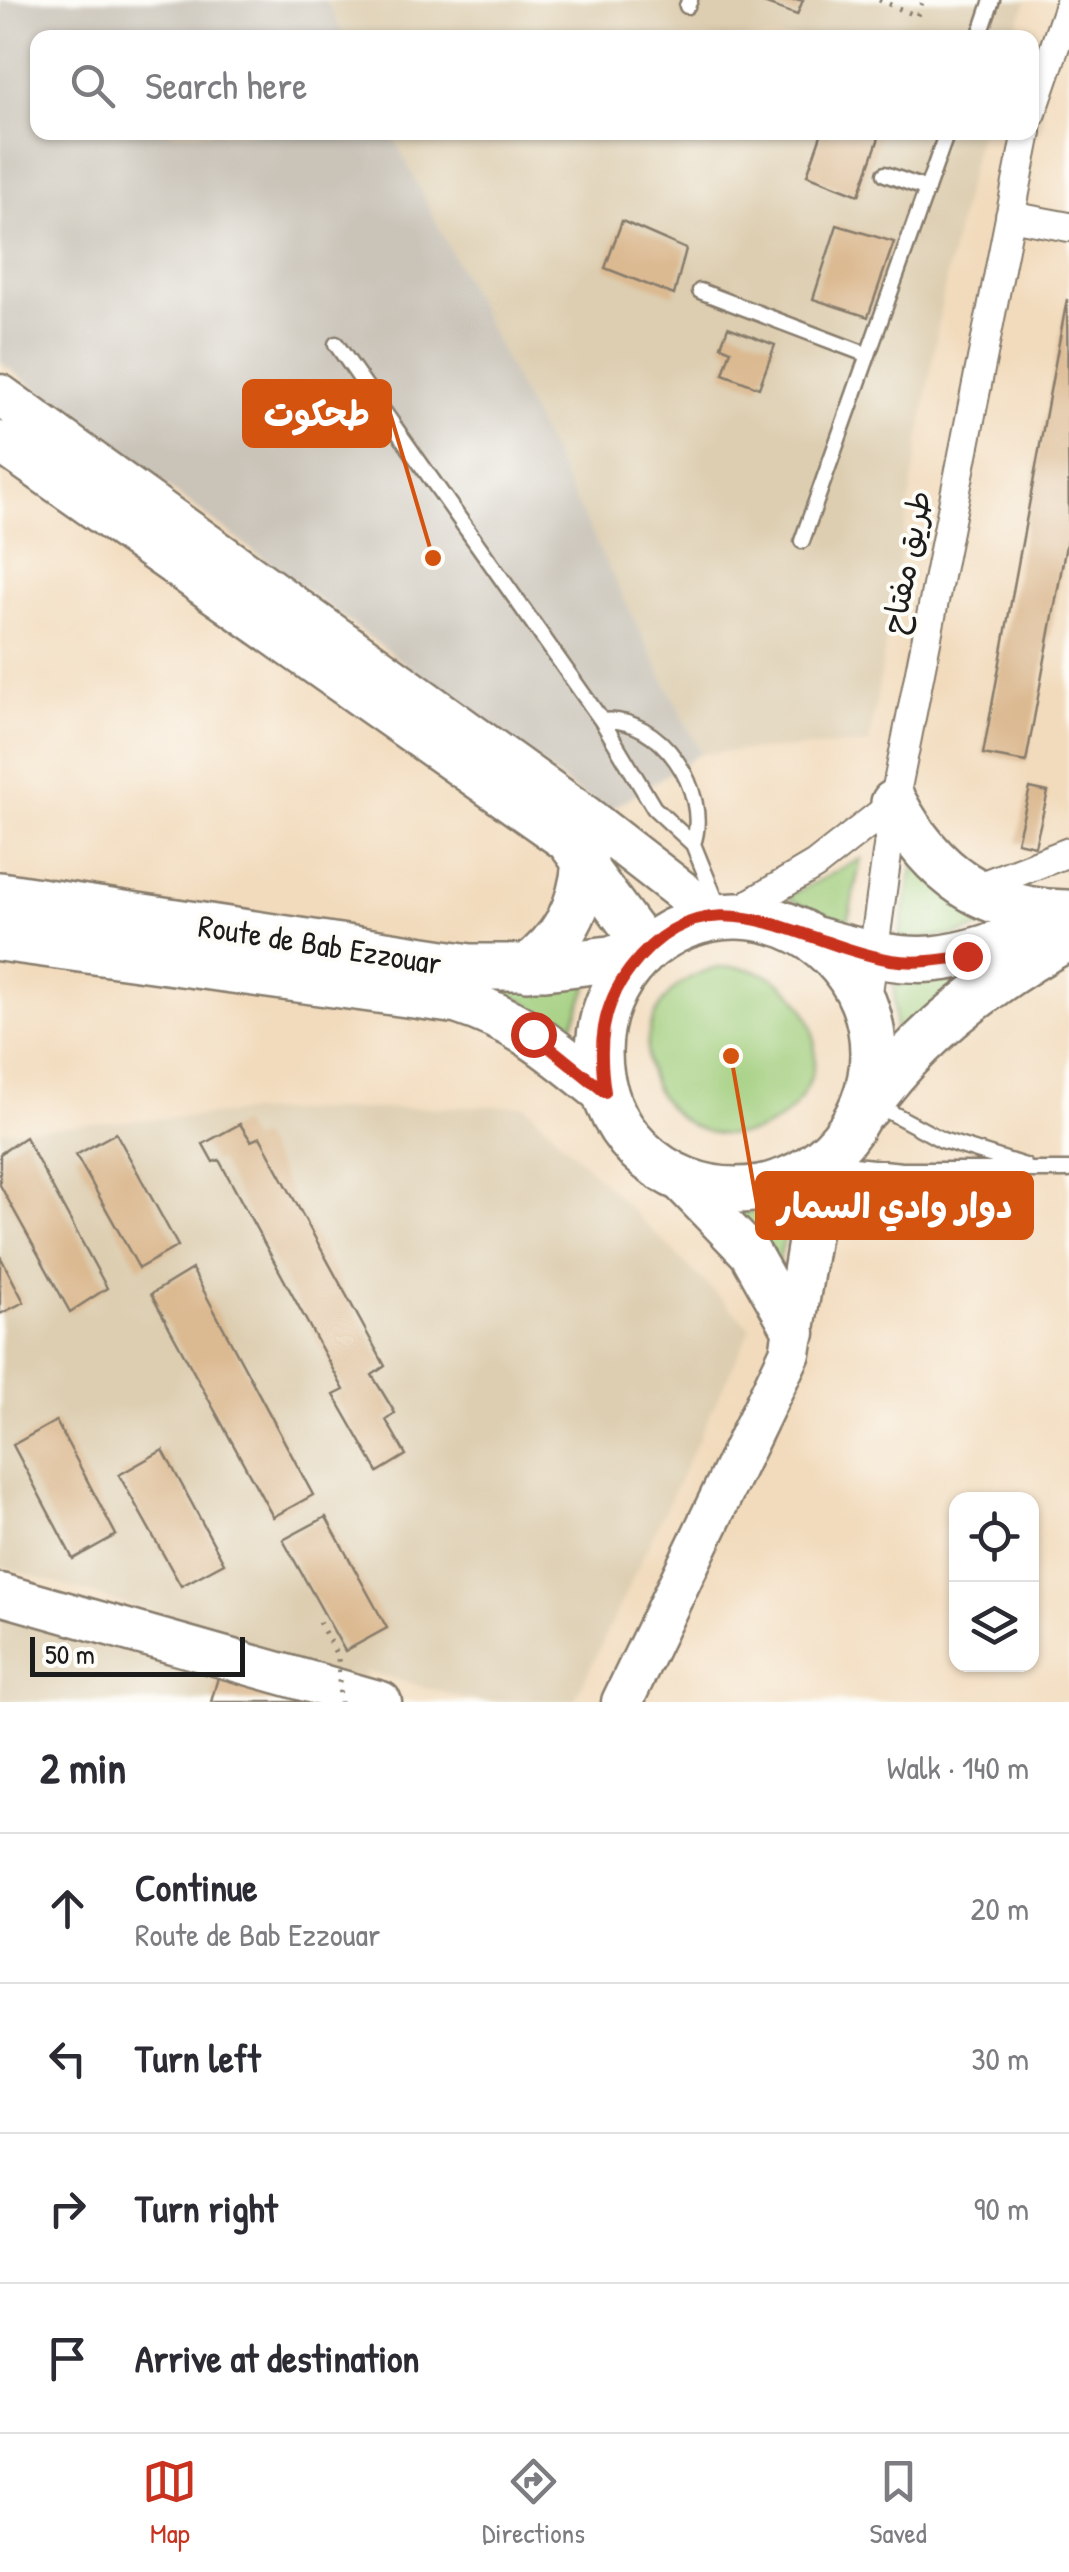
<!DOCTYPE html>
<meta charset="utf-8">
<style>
body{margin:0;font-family:"Patrick Hand","Playpen Sans Arabic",sans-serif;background:#f7f7f7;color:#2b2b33}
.controls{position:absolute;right:30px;bottom:30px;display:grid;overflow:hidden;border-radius:20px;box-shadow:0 2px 8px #0004}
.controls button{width:90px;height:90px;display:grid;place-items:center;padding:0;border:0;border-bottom:2px solid #e1e1e2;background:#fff;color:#2b2b33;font:50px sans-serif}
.scale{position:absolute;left:30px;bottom:25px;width:215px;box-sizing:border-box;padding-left:10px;border:5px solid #1c1c1c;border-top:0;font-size:28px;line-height:35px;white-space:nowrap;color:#1c1c1c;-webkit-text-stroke:8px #fdfcf7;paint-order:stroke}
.stop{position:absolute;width:30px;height:30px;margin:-22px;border:8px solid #c8321e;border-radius:50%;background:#fff}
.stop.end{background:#c8321e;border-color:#fff;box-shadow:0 2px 10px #0008}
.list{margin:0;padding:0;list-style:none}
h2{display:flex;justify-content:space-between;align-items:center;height:130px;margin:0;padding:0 40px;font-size:42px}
h2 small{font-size:32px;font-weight:400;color:#7c7c81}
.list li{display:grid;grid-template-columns:65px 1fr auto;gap:30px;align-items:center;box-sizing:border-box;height:150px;padding:0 40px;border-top:2px solid #e1e1e2}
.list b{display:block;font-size:38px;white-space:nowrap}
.list p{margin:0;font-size:32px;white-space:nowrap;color:#7c7c81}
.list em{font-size:32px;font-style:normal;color:#7c7c81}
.icon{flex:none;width:55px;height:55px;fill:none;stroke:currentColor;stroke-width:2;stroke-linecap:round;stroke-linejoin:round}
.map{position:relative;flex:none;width:1069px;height:1702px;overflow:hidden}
.search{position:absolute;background:#fff;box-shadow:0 2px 8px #0004;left:30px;right:30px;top:30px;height:110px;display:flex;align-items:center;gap:25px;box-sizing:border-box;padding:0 35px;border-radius:20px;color:#7c7c81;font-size:38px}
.sheet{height:730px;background:#fff}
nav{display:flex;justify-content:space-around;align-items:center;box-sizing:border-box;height:140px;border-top:2px solid #e1e1e2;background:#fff;font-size:28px;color:#7c7c81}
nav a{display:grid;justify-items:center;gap:5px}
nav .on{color:#c8321e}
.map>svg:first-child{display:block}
.built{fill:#ddceb1}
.industrial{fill:#c9c3b8}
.green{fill:#9fcc79;stroke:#5e744a;stroke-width:2.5}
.building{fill:#dbb991}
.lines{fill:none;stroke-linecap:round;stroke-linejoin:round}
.lane-casing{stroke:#877c6c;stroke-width:19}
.street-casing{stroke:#877c6c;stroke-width:32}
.secondary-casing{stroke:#877c6c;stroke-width:45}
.primary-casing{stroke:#877c6c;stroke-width:50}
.path{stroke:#877c6c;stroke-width:5;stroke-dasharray:2.5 8;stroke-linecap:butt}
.lane{stroke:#fff;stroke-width:14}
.street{stroke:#fff;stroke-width:28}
.secondary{stroke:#fff;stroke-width:40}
.primary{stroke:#fff;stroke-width:45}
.path-bridge{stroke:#877c6c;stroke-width:5;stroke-dasharray:2.5 8;stroke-linecap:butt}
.route{stroke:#c8321e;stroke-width:12}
.labels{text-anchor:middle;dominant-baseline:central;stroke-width:8;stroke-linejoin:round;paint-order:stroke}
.street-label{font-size:32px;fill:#1c1c1c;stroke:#fdfcf7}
.leader{fill:none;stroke:#d4530e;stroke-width:4}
.callout-dot{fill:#d4530e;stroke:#fdfcf7;stroke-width:4}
.callout{fill:#d4530e;stroke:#d4530e;stroke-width:4}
.callout-label{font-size:35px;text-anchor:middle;font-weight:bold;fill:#fff}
</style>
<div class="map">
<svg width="1069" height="1702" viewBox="0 0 1069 1702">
<rect width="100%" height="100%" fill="#fdfcf7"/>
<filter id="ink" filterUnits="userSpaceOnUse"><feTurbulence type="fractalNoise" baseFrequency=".01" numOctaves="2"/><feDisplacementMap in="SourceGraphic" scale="20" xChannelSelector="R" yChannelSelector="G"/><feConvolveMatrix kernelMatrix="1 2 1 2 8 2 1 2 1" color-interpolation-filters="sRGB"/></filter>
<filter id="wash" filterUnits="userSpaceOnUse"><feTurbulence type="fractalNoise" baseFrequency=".0048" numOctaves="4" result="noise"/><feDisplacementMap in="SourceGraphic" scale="40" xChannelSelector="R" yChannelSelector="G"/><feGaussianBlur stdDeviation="2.25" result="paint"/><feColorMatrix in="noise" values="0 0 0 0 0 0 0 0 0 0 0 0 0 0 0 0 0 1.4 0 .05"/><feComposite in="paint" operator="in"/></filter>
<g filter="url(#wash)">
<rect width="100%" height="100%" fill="#f2dbbd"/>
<path class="built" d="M 326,0 L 1027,0 L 1013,38 L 345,37 Z
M 392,133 L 979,133 L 947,273 L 869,744 L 701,753 Z
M 525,1105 L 751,1328 L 574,1702 L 478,1702 L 365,1671 L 362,1702 L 0,1702 L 0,1610 L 195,1672 L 208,1629 L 0,1566 L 0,1131 L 247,1112 Z"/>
<path class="industrial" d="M 0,0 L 326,0 L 345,37 L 38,38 L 38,132 L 392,133 L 701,753 L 605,813 L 0,362 Z"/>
<path class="green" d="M 861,859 L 846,930 L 787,897 Z
M 914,862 L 963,908 L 996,924 L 951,936 L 899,939 Z
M647 1051a84 84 0 1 1 168 0a84 84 0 1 1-168 0Z
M 594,970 L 568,1037 L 525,1001 L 433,971 Z
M 975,978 L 896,1053 L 894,985 Z
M 794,1197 L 778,1264 L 738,1213 L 771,1211 Z"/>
<g id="blocks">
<path class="building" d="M 755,0 L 803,0 L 797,15 Z
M 822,132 L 881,132 L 859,195 L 807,175 Z
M 622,221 L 686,249 L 674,295 L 605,268 Z
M 837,225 L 894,242 L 868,317 L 813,299 Z
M 1067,299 L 1069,529 L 1026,762 L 983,754 Z
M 728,327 L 775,345 L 759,388 L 723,374 L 731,350 L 721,346 Z
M 1030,788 L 1048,792 L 1035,846 L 1017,842 Z
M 240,1124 L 251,1141 L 260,1137 L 385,1366 L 372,1375 L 395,1413 L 386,1420 L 406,1455 L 378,1472 L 334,1395 L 344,1390 L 219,1160 L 213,1162 L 203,1144 Z
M 116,1133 L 178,1246 L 139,1268 L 76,1155 Z
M 25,1137 L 107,1288 L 70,1312 L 0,1185 L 0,1154 Z
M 0,1256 L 24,1302 L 0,1314 Z
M 192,1269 L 313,1495 L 273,1517 L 151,1294 Z
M 56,1421 L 116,1535 L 73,1559 L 13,1445 Z
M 163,1450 L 224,1563 L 181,1586 L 119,1475 Z
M 326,1517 L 387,1628 L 345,1651 L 283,1540 Z
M 221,1667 L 311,1702 L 211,1702 Z"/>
</g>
</g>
<g filter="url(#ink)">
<use href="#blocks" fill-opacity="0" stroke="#877c6c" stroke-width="2.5"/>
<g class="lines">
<defs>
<path id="lane" d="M 687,6 L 690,0
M 979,38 L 992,0
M 885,174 L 927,189
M 700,291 L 868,355
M 336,344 L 602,721 L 654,808 L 693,844 L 717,903
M 802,541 L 947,132
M 602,721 C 660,714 711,792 693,844
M 874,1051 L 879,1075
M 885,1096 L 890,1112 L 942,1140 L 1025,1166
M 825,1162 L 902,1170 L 1069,1170"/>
<path id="street" d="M 1032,113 L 1069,5
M 1010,216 L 1069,227
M 968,891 L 1069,852
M 729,916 L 815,865 L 894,803
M 866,1007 L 894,803 L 1027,132"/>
<path id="secondary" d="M 0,395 L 585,816 L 715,917
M 0,442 L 567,841 L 647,949
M 677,1177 L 750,1253 L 795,1333
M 0,1594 L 381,1702
M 622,1702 L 790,1353 L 822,1161"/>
<path id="primary" d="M 894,803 C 932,874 985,912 1067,913
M 0,895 L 470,967 L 545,967 L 641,955
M599 1053a137 137 0 1 1 274 0a137 137 0 1 1-274 0Z
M 0,938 L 458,1001 C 523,1022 553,1051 605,1092
M 816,940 C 928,972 946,963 1053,924
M 527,968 C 564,939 581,909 585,862
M 867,1107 C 918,1035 992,979 1069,937"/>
</defs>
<use href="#lane" class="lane-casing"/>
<use href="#street" class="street-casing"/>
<use href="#secondary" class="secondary-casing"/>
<use href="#primary" class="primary-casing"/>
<path class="path" d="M 879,0 L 917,16 L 923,0"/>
<use href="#lane" class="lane"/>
<use href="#street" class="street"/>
<use href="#secondary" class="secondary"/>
<use href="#primary" class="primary"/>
<path class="path-bridge" d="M 319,1622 L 338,1657 L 340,1702"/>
</g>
</g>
<g class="lines" filter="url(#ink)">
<path class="route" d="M 533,1034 L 605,1092 C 598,1046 601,1007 630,969 C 709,865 797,944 891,960 C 917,964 941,960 967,956"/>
</g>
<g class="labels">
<g class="street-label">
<text transform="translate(906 562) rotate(-79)">طريق مفتاح</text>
<text transform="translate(320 944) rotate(9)">Route de Bab Ezzouar</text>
</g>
</g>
<path class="leader" d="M433 558L390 413M731 1056L757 1205"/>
<g class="callout-dot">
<circle cx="433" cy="558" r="10"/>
<circle cx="731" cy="1056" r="10"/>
</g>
<g class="callout">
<rect x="244" y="381" width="146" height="65" rx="10"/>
<rect x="757" y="1173" width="275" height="65" rx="10"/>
</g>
<g class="callout-label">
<text x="317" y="426">طحكوت</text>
<text x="895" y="1218">دوار وادي السمار</text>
</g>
</svg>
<div class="controls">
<button><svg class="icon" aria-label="locate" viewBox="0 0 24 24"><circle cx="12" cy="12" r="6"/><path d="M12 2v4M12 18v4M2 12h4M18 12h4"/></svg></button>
<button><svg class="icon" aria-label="layers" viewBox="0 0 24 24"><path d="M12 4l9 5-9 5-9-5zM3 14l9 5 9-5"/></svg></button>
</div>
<div class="scale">50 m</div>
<div class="stop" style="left:533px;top:1034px"></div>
<div class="stop end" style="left:967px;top:956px"></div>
<div class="search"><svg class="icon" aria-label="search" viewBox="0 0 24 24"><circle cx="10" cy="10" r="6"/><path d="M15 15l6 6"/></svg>Search here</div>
</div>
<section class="sheet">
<h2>2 min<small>Walk · 140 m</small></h2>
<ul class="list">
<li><svg class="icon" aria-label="ahead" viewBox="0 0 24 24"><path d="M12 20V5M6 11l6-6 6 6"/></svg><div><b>Continue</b><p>Route de Bab Ezzouar</p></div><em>20 m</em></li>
<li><svg class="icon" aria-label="left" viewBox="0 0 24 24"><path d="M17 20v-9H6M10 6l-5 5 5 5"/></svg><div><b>Turn left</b></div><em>30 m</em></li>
<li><svg class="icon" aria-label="right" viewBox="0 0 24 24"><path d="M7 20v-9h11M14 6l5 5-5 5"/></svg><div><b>Turn right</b></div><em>90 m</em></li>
<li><svg class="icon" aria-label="arrive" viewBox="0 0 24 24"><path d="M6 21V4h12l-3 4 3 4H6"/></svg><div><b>Arrive at destination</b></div></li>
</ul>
</section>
<nav>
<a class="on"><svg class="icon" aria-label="map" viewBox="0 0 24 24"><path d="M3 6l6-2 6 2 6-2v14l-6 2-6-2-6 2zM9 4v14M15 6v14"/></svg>Map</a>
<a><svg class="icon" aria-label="directions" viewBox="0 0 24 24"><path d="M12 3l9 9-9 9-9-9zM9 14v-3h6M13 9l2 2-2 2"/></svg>Directions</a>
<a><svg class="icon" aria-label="saved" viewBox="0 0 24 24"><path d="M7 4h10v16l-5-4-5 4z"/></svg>Saved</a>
</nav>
